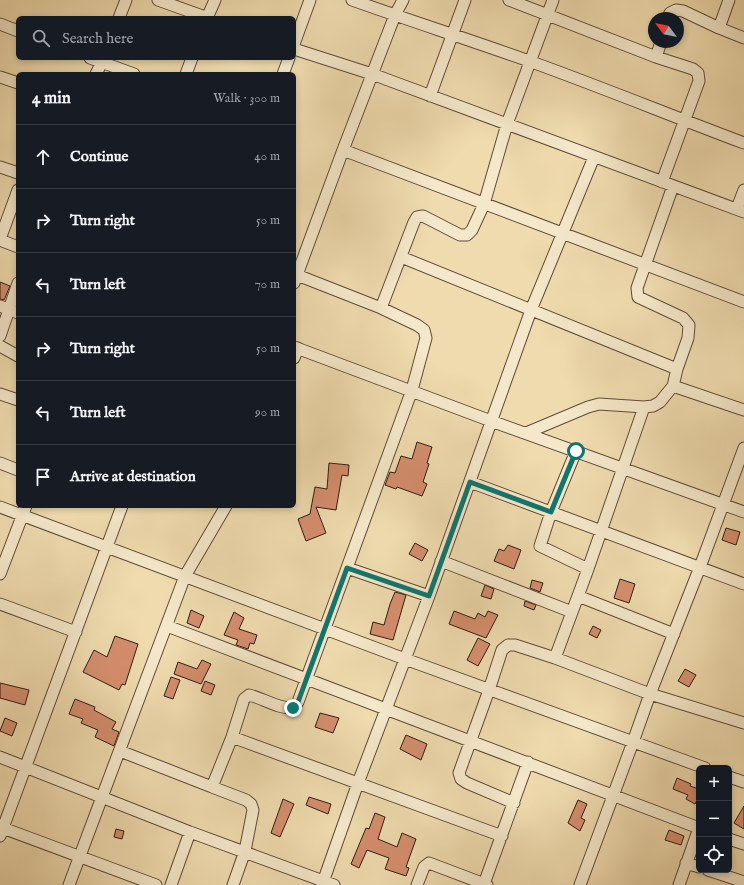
<!DOCTYPE html>
<meta charset="utf-8">
<style>
body{margin:0;font-family:"IM FELL English",serif;background:#242831;color:#f1f3f6}
.controls{position:absolute;right:12px;bottom:12px;display:grid;overflow:hidden;border-radius:6px;box-shadow:0 2px 6px #0003}
.controls button{width:36px;height:36px;display:grid;place-items:center;padding:0;border:0;border-bottom:1px solid #363941;background:#171b24;color:#f1f3f6;font:20px sans-serif}
.compass{position:absolute;left:648px;top:12px;width:36px;height:36px;border-radius:50%;background:#171b24;box-shadow:0 2px 6px #0003;rotate:302deg}
.stop{position:absolute;width:12px;height:12px;margin:-9px;border:3px solid #0f766e;border-radius:50%;background:#fff}
.stop.end{background:#0f766e;border-color:#fff;box-shadow:0 1px 4px #0008}
.list{margin:0;padding:0;list-style:none}
h2{display:flex;justify-content:space-between;align-items:center;height:52px;margin:0;padding:0 16px;font-size:17px}
h2 small{font-size:13px;font-weight:400;color:#9ea1a6}
.list li{display:grid;grid-template-columns:26px 1fr auto;gap:12px;align-items:center;box-sizing:border-box;height:64px;padding:0 16px;border-top:1px solid #363941}
.list b{display:block;font-size:15px;white-space:nowrap}
.list em{font-size:13px;font-style:normal;color:#9ea1a6}
.icon{flex:none;width:22px;height:22px;fill:none;stroke:currentColor;stroke-width:2;stroke-linecap:round;stroke-linejoin:round}
.map{position:relative;flex:none;width:744px;height:885px;overflow:hidden}
.search{position:absolute;background:#171b24;box-shadow:0 2px 6px #0003;left:16px;top:16px;width:280px;height:44px;display:flex;align-items:center;gap:10px;box-sizing:border-box;padding:0 14px;border-radius:6px;color:#9ea1a6;font-size:15px}
.panel{position:absolute;background:#171b24;box-shadow:0 2px 6px #0003;left:16px;top:72px;width:280px;height:436px;border-radius:6px}
.map>svg:first-child{display:block}
.building{fill:#d58e6e;stroke:#2e1b10}
.lines{fill:none;stroke-linecap:round;stroke-linejoin:round}
.minor-casing{stroke:#5e4b38;stroke-width:13}
.minor{stroke:#f5e8ca;stroke-width:11}
.route{stroke:#0f766e;stroke-width:5}
</style>
<div class="map">
<svg width="744" height="885" viewBox="0 0 744 885">
<rect width="100%" height="100%" fill="#efdbae"/>
<filter id="stains"><feTurbulence type="fractalNoise" baseFrequency=".005" numOctaves="4"/><feColorMatrix values="0 0 0 0 .2 0 0 0 0 .09 0 0 0 0 .02 0 0 0 .5 -.17"/></filter>
<radialGradient id="worn" r=".72"><stop offset=".6" stop-color="#630" stop-opacity="0"/><stop offset="1" stop-color="#630" stop-opacity=".3"/></radialGradient>
<path class="building" d="M 0,282 L 10,286 L 4,300 L 0,299 Z
M 417,442 L 432,447 L 427,463 L 429,464 L 423,482 L 427,484 L 422,496 L 397,487 L 396,489 L 385,485 L 390,472 L 395,473 L 401,456 L 412,459 Z
M 329,463 L 349,465 L 348,476 L 342,475 L 336,510 L 316,507 L 326,533 L 306,541 L 298,519 L 310,514 L 315,487 L 327,489 Z
M 726,528 L 740,532 L 736,545 L 722,540 Z
M 415,543 L 428,550 L 422,561 L 409,554 Z
M 508,545 L 521,550 L 514,569 L 494,561 L 499,549 L 504,551 Z
M 620,579 L 635,584 L 629,603 L 614,598 Z
M 532,580 L 543,583 L 540,592 L 530,588 Z
M 485,585 L 494,589 L 491,599 L 481,596 Z
M 395,592 L 406,595 L 393,640 L 370,634 L 373,622 L 384,625 L 390,604 Z
M 525,601 L 536,605 L 534,610 L 524,606 Z
M 191,610 L 204,616 L 199,628 L 187,623 Z
M 454,611 L 475,619 L 478,613 L 485,617 L 488,611 L 498,615 L 486,638 L 449,624 Z
M 234,612 L 244,618 L 239,629 L 257,635 L 254,644 L 250,643 L 248,649 L 236,645 L 238,640 L 224,635 Z
M 593,626 L 601,630 L 597,638 L 589,634 Z
M 115,636 L 138,644 L 125,685 L 122,684 L 119,690 L 83,672 L 94,650 L 107,657 Z
M 478,638 L 490,644 L 478,666 L 467,660 Z
M 202,660 L 211,664 L 201,684 L 174,674 L 178,662 L 197,669 Z
M 685,669 L 696,675 L 689,687 L 678,681 Z
M 171,677 L 180,680 L 173,699 L 164,696 Z
M 205,681 L 215,685 L 211,695 L 201,691 Z
M 0,683 L 29,690 L 25,705 L 0,698 Z
M 75,699 L 95,707 L 94,710 L 116,722 L 112,729 L 119,732 L 114,746 L 95,737 L 98,730 L 81,723 L 83,719 L 69,714 Z
M 320,713 L 339,718 L 333,733 L 315,727 Z
M 5,718 L 17,723 L 12,736 L 0,731 Z
M 406,735 L 427,744 L 421,760 L 400,749 Z
M 677,778 L 691,784 L 690,786 L 699,789 L 699,797 L 695,804 L 686,799 L 688,795 L 673,789 Z
M 309,797 L 331,804 L 328,814 L 306,805 Z
M 283,799 L 294,804 L 280,837 L 271,833 Z
M 578,800 L 587,804 L 581,818 L 585,820 L 580,831 L 568,823 Z
M 744,806 L 744,829 L 734,823 Z
M 375,813 L 385,817 L 378,839 L 397,847 L 402,833 L 416,839 L 406,867 L 409,868 L 406,876 L 385,869 L 389,858 L 367,850 L 359,868 L 351,864 L 366,828 L 369,829 Z
M 116,829 L 124,831 L 122,839 L 114,837 Z
M 669,830 L 684,836 L 681,845 L 665,840 Z"/>
<g class="lines">
<defs>
<path id="minor" d="M 158,0 L 208,18
M 352,0 C 411,21 470,40 529,61 C 601,87 672,116 744,143
M 509,0 L 656,57 L 693,69 L 698,73 L 699,81 L 662,182
M 119,18 L 126,0
M 207,18 L 215,0
M 668,18 L 670,13 L 676,10 L 683,11 L 719,28 L 744,38
M 0,24 L 18,31
M 719,28 L 729,0
M 294,44 L 310,0
M 294,49 L 372,74 L 744,212
M 656,57 L 661,42
M 90,58 L 134,74
M 96,74 L 104,58
M 186,74 L 192,58
M 283,74 L 289,58
M 0,77 L 18,83
M 430,96 L 465,0
M 343,150 L 744,302
M 0,167 L 18,173
M 737,208 L 744,190
M 0,239 L 18,190
M 0,240 L 18,247
M 401,257 L 677,369
M 294,283 L 343,150 L 395,15 L 403,0
M 0,306 L 18,313
M 381,308 L 414,222 L 417,217 L 423,216 L 460,235 L 467,235 L 472,230 L 484,204 L 507,124 L 553,0
M 0,336 L 18,283
M 0,346 L 18,356
M 294,347 L 491,421 L 744,512
M 294,358 L 298,348
M 673,386 L 744,410
M 0,394 L 18,400
M 526,433 L 588,407 L 599,404 L 644,407 L 653,406 L 660,402 L 673,386 L 677,369 L 688,338 L 689,325 L 683,318 L 638,297 L 637,288 L 673,186
M 576,451 L 551,512 L 540,546 L 588,569
M 0,463 L 18,470
M 470,482 L 744,584
M 0,507 L 405,659 L 705,768
M 441,561 L 572,612
M 347,568 L 429,596
M 0,574 L 26,506
M 578,596 L 674,634
M 0,604 L 76,632
M 167,626 L 699,828
M 555,658 L 588,569 L 644,407
M 232,737 L 502,836
M 120,751 L 212,787
M 0,757 L 190,832 L 334,885
M 729,777 L 744,782
M 514,803 L 467,783 L 461,779 L 459,773 L 489,690 L 502,650 L 508,645 L 515,645 L 555,658 L 650,694 L 744,723
M 0,827 L 156,885
M 0,836 L 122,506
M 729,839 L 744,844
M 686,863 L 699,867
M 708,870 L 744,882
M 484,884 L 528,762
M 69,885 L 185,576 L 226,506
M 171,885 L 190,832
M 233,885 L 245,851 L 253,810 L 251,804 L 246,800 L 212,787 L 232,737 L 244,699 L 249,695 C 263,698 278,709 293,708 L 298,702 L 412,390 L 426,338 L 424,330 L 417,325 L 381,308 L 297,275
M 322,885 L 358,783 L 429,596 L 531,310 L 594,157
M 417,885 L 424,867 L 429,863 L 487,885
M 580,885 L 633,742 L 650,694 L 700,567 L 744,448
M 679,885 L 699,828"/>
</defs>
<use href="#minor" class="minor-casing"/>
<use href="#minor" class="minor"/>
</g>
<g class="lines">
<path class="route" d="M 293,708 L 298,702 L 347,568 L 429,596 L 470,482 L 551,512 L 576,451"/>
</g>
<rect width="100%" height="100%" filter="url(#stains)"/>
<rect width="100%" height="100%" fill="url(#worn)"/>
</svg>
<div class="controls">
<button>+</button>
<button>−</button>
<button><svg class="icon" aria-label="locate" viewBox="0 0 24 24"><circle cx="12" cy="12" r="6"/><path d="M12 2v4M12 18v4M2 12h4M18 12h4"/></svg></button>
</div>
<svg class="compass" viewBox="-18 -18 36 36"><path d="M0-13l5 13h-10z" fill="#e53935"/><path d="M0 13l5-13h-10z" fill="#9ea1a6"/></svg>
<div class="stop" style="left:576px;top:451px"></div>
<div class="stop end" style="left:293px;top:708px"></div>
<div class="search"><svg class="icon" aria-label="search" viewBox="0 0 24 24"><circle cx="10" cy="10" r="6"/><path d="M15 15l6 6"/></svg>Search here</div>
<section class="panel">
<h2>4 min<small>Walk · 300 m</small></h2>
<ul class="list">
<li><svg class="icon" aria-label="ahead" viewBox="0 0 24 24"><path d="M12 20V5M6 11l6-6 6 6"/></svg><div><b>Continue</b></div><em>40 m</em></li>
<li><svg class="icon" aria-label="right" viewBox="0 0 24 24"><path d="M7 20v-9h11M14 6l5 5-5 5"/></svg><div><b>Turn right</b></div><em>50 m</em></li>
<li><svg class="icon" aria-label="left" viewBox="0 0 24 24"><path d="M17 20v-9H6M10 6l-5 5 5 5"/></svg><div><b>Turn left</b></div><em>70 m</em></li>
<li><svg class="icon" aria-label="right" viewBox="0 0 24 24"><path d="M7 20v-9h11M14 6l5 5-5 5"/></svg><div><b>Turn right</b></div><em>50 m</em></li>
<li><svg class="icon" aria-label="left" viewBox="0 0 24 24"><path d="M17 20v-9H6M10 6l-5 5 5 5"/></svg><div><b>Turn left</b></div><em>90 m</em></li>
<li><svg class="icon" aria-label="arrive" viewBox="0 0 24 24"><path d="M6 21V4h12l-3 4 3 4H6"/></svg><div><b>Arrive at destination</b></div></li>
</ul>
</section>
</div>
